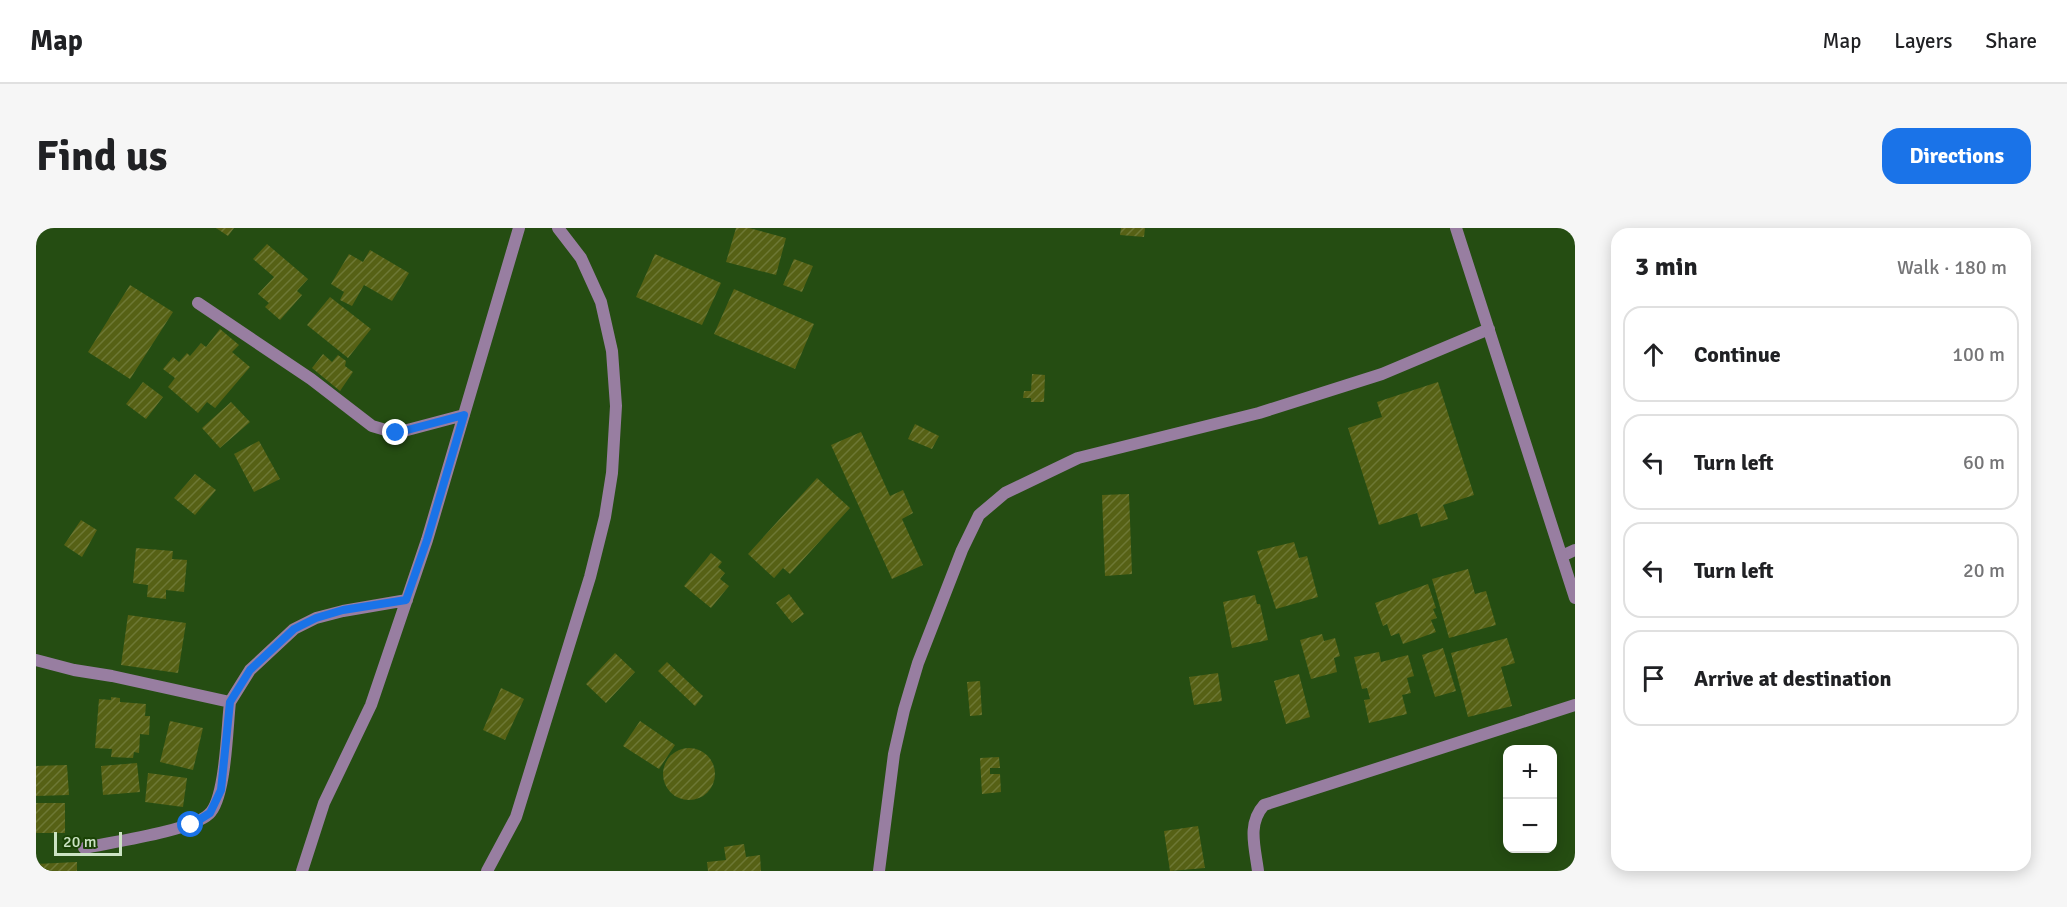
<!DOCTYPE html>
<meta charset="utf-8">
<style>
body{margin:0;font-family:Signika,sans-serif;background:#f6f6f6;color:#202124}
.controls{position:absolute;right:18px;bottom:18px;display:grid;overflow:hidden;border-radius:12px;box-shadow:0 3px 15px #0003}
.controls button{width:54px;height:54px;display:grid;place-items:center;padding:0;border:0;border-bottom:2px solid #e0e0e0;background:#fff;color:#202124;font:30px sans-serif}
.scale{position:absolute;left:18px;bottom:15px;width:68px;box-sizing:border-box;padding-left:6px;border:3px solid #cce3c4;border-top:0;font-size:16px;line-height:21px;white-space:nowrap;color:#cce3c4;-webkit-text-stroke:4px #1a4205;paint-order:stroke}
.stop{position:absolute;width:18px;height:18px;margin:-14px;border:4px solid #1a73e8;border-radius:50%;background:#fff}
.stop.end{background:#1a73e8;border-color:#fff;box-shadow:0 2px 6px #0008}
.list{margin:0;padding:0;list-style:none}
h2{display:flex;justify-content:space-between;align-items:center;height:78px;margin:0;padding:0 24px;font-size:26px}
h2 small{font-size:20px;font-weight:400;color:#757577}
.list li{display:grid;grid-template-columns:39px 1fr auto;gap:18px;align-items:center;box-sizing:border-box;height:96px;margin:0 12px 12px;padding:0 12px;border:2px solid #e0e0e0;border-radius:18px}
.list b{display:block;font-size:22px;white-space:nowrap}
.list em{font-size:20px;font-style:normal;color:#757577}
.icon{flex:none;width:33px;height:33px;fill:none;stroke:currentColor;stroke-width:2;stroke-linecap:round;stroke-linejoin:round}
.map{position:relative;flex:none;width:1539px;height:643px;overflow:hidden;border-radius:18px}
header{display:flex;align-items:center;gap:36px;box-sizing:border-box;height:84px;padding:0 30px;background:#fff;border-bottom:2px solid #e0e0e0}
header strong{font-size:28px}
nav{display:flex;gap:33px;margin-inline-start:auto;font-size:21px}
.intro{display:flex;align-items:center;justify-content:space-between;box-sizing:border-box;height:144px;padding:0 36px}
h1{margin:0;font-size:42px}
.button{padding:15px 27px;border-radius:18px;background:#1a73e8;color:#fff;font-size:21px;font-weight:700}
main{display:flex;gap:36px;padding:0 36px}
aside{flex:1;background:#fff;border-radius:18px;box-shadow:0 3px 15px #0003}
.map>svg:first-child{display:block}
.building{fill:url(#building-hatch)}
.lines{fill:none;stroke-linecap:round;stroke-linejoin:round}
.lane{stroke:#987ea1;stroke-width:12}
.street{stroke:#987ea1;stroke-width:12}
.route{stroke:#1a73e8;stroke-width:8}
</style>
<header>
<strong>Map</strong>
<nav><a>Map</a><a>Layers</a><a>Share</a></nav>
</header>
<div class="intro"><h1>Find us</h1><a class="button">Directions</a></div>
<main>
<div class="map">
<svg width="1539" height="643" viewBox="0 0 1539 643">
<defs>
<pattern id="building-hatch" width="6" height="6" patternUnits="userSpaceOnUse" patternTransform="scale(1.5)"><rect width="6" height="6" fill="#566115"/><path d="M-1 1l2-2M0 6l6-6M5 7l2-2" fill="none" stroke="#6d7835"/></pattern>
</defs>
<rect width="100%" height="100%" fill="#254d12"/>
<path class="building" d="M 180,0 L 198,0 L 192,8 Z
M 700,0 L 713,0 L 750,10 L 740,47 L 690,34 Z
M 1085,0 L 1109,0 L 1108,9 L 1084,7 Z
M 231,16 L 272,51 L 261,63 L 266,67 L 244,92 L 229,79 L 233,75 L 222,66 L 238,49 L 217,31 Z
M 334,22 L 373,45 L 356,73 L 328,57 L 316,78 L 304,72 L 308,64 L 295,56 L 313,26 L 327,34 Z
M 619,26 L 685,55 L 666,97 L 600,69 Z
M 758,31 L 777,38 L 766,64 L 747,57 Z
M 94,57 L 137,84 L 94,151 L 52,124 Z
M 698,61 L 778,96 L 759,141 L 678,106 Z
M 294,69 L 335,101 L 312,130 L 271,97 Z
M 184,101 L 203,117 L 196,124 L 214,139 L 179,180 L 171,174 L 162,185 L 132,159 L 139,150 L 127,141 L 137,129 L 143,134 L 151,125 L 154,128 L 165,115 L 170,119 Z
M 287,126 L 296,134 L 302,127 L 310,133 L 309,138 L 317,144 L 304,163 L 276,140 Z
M 996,146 L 1009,147 L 1008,174 L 995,174 L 995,170 L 987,170 L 988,163 L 995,163 Z
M 107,154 L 127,169 L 110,191 L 90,176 Z
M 1402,154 L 1438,267 L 1407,277 L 1412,291 L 1385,299 L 1381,285 L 1343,297 L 1312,200 L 1346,189 L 1341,174 Z
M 195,174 L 214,194 L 184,220 L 166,200 Z
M 879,196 L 903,208 L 896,221 L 872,211 Z
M 825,204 L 854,268 L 867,262 L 877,285 L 866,291 L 887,337 L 856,351 L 795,217 Z
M 223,213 L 244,251 L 218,264 L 198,226 Z
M 159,246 L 180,262 L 159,287 L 138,270 Z
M 781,250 L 814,280 L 754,346 L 747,340 L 738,350 L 712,326 Z
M 1093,266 L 1096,346 L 1069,348 L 1066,267 Z
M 45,292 L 61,302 L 46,329 L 28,317 Z
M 1258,314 L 1263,330 L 1271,328 L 1282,369 L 1240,381 L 1221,323 Z
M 100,320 L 137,323 L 136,331 L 151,332 L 148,364 L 130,362 L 130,371 L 111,369 L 112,357 L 97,355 Z
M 675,325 L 686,334 L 682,339 L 689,345 L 684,351 L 693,358 L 675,380 L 648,358 Z
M 1432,341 L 1439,366 L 1450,363 L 1460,397 L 1413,410 L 1396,351 Z
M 1392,356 L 1400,380 L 1397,381 L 1401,390 L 1395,392 L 1400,404 L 1367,416 L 1363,405 L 1355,408 L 1351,396 L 1347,398 L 1339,375 Z
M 753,366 L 768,386 L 756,395 L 740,375 Z
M 1219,367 L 1221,376 L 1224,376 L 1232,412 L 1196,420 L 1187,374 Z
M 92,387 L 150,395 L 142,445 L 85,437 Z
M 1286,406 L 1288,413 L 1299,410 L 1304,428 L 1298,430 L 1301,444 L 1275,451 L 1264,412 Z
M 1471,410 L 1479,435 L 1465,439 L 1476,478 L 1432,489 L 1415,425 Z
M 1407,420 L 1420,463 L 1399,469 L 1386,427 Z
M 1343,424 L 1345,434 L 1372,427 L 1378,448 L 1371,450 L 1375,465 L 1366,467 L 1371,486 L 1333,495 L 1328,472 L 1334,471 L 1331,460 L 1326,461 L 1318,429 Z
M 579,425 L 599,444 L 570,475 L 550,456 Z
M 631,434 L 667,468 L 659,478 L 622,443 Z
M 1182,445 L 1186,473 L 1158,477 L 1153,449 Z
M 1263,446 L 1274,489 L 1250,496 L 1238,453 Z
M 944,453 L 946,487 L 934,488 L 931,454 Z
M 465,460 L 488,471 L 469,512 L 447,502 Z
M 75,469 L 84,470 L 84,474 L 110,476 L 109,488 L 114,488 L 113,507 L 104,506 L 103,525 L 98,524 L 97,530 L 75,529 L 76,521 L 59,520 L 63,471 L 75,472 Z
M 134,493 L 167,500 L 157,542 L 124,534 Z
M 604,493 L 639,517 L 623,541 L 587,518 Z
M627 546a26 26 0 1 1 52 0a26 26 0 1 1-52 0Z
M 963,529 L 964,540 L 954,540 L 954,546 L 964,546 L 965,564 L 946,566 L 944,530 Z
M 101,535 L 104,564 L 67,567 L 65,538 Z
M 31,537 L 33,567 L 0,568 L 0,538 Z
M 112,545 L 151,550 L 147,579 L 109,574 Z
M 0,575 L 29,575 L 29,605 L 0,605 Z
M 1162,598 L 1169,640 L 1134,643 L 1128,603 Z
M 708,616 L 710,629 L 724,627 L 725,643 L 672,643 L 671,634 L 690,632 L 688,619 Z
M 41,634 L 41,643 L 0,643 L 0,636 Z"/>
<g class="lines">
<path class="lane" d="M 1526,328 L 1539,322"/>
<path class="street" d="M 1420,0 L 1539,370
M 162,75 L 275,151 L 336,198 L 360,205 L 428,187
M 0,432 L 38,442 L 76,448 L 194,474 L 214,442 L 258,401 L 280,390 L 307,383 L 371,372
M 48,620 C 76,614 155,603 173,586 C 190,571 191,498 194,474
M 266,643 L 288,575 L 335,477 L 391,312 L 483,0
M 451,643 L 480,589 L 554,349 L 569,289 L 576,245 L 580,178 L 576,123 L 565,74 L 545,30 L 522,0
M 843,643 L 858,526 L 868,482 L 882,435 L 926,322 L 943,287 L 969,265 L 1042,230 L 1223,185 L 1346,146 L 1453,101
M 1222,643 C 1219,619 1211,596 1228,577 L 1539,477"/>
</g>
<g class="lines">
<path class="route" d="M 155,597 L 174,585 L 185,562 L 194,474 L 214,442 L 258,401 L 280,390 L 307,382 L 370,372 L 391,312 L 428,187 L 360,205"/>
</g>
</svg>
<div class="controls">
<button>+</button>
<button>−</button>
</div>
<div class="scale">20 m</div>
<div class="stop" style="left:155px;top:597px"></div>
<div class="stop end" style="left:360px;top:205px"></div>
</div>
<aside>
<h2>3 min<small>Walk · 180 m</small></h2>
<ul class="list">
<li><svg class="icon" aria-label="ahead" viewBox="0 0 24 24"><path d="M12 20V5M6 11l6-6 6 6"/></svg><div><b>Continue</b></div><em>100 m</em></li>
<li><svg class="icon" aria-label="left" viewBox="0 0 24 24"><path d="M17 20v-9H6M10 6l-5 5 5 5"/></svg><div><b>Turn left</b></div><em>60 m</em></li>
<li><svg class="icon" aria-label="left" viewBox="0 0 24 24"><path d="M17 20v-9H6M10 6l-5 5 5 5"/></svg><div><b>Turn left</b></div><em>20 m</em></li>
<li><svg class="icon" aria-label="arrive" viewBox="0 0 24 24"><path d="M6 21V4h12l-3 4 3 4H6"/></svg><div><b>Arrive at destination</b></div></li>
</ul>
</aside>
</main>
